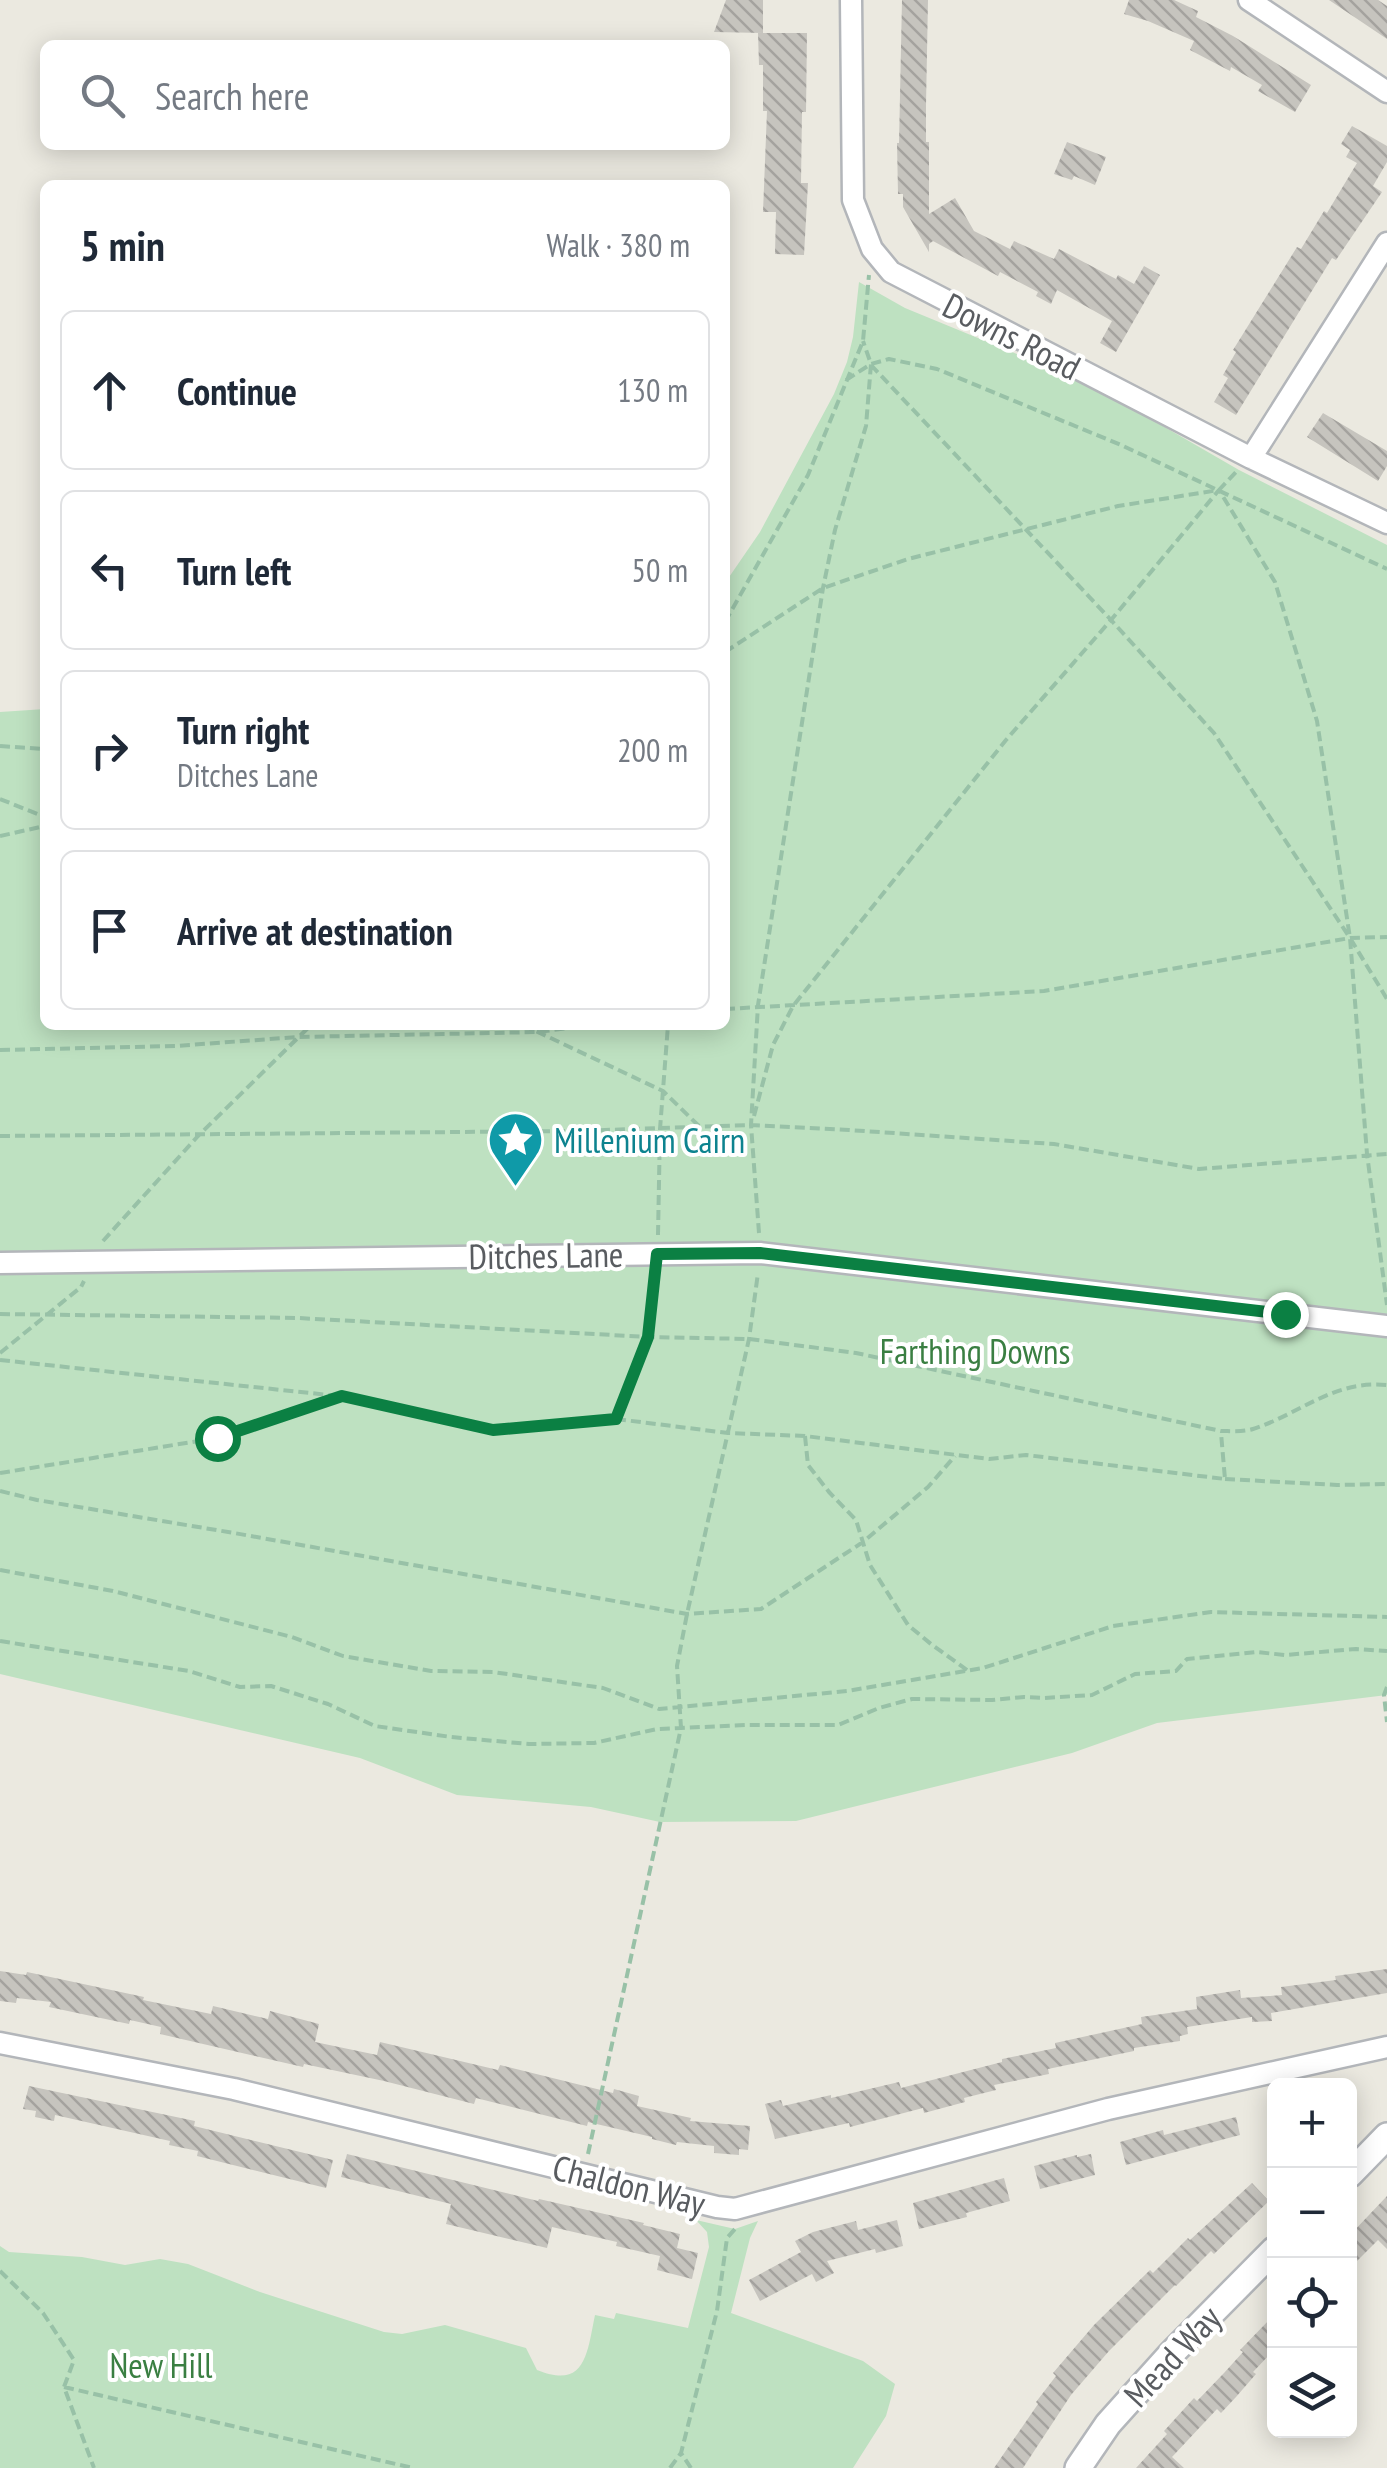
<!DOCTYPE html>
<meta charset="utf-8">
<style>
body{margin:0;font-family:"PT Sans Narrow",sans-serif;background:#f2f2f3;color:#1f2937}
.controls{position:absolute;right:30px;bottom:30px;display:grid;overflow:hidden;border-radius:15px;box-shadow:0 5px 25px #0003}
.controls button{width:90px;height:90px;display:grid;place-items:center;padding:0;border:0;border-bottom:2px solid #e0e1e3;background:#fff;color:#1f2937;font:50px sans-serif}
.stop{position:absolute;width:30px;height:30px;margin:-22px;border:8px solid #0b8043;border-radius:50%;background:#fff}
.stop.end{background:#0b8043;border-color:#fff;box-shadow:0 2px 10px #0008}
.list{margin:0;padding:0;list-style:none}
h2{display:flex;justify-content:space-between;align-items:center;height:130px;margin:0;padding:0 40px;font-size:42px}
h2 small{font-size:32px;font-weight:400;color:#747a83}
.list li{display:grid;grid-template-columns:65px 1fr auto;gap:30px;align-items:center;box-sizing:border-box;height:160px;margin:0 20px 20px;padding:0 20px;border:2px solid #e0e1e3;border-radius:15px}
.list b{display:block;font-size:38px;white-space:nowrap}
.list p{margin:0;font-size:32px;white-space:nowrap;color:#747a83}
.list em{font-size:32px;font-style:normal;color:#747a83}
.icon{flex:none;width:55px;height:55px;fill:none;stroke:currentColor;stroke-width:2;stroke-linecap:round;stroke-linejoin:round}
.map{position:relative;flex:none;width:1387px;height:2468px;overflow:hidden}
.search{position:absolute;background:#fff;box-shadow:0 5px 25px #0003;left:40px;top:40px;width:690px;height:110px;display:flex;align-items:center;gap:25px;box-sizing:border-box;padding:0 35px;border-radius:15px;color:#747a83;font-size:38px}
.panel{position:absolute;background:#fff;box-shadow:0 5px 25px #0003;left:40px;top:180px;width:690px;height:850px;border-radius:15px}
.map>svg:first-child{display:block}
.green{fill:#bee1c1}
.building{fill:url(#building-back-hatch)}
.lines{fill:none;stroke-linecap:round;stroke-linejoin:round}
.minor-casing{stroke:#b3b6ba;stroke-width:25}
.tertiary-casing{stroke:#b3b6ba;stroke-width:30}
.path{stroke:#98c1a7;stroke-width:4;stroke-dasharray:10 5;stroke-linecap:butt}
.minor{stroke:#fff;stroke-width:20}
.tertiary{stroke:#fff;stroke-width:25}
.route{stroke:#0b8043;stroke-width:12}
.labels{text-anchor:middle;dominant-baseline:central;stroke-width:8;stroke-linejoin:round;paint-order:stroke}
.street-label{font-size:35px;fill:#595c60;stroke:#fff}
.culture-label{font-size:35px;fill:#0d838f;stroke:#fff;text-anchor:start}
.park-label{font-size:35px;fill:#3a7f42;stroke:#fff}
</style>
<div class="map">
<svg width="1387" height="2468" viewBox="0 0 1387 2468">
<defs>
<pattern id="building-back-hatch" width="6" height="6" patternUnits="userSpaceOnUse" patternTransform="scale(2.5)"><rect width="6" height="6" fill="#c6c4be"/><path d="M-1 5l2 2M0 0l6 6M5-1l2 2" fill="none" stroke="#a4a29e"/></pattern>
</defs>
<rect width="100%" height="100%" fill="#ebe9e0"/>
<path class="green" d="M 859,282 L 905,308 L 1065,374 L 1123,403 L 1239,470 L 1387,545 L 1387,1695 L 1157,1723 L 1072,1753 L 796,1821 L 660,1822 L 591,1807 L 457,1795 L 360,1758 L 0,1674 L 0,712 L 45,709 L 45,1025 L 725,1025 L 725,583 L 760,532 L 834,394 L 847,362 L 853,337 Z
M 696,2220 L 735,2229 L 758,2221 L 750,2238 L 731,2313 L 863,2361 L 895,2384 L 886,2416 L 853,2468 L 0,2468 L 0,2246 L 9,2252 L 82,2257 L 125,2265 L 160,2259 L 188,2264 L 260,2292 L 384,2332 L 402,2334 L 445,2325 L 526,2348 L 537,2370 C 586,2390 587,2353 595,2315 L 614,2319 L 616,2313 L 688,2328 L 709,2247 L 707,2232 Z"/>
<path class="building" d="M 726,0 L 763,0 L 763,33 L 714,32 Z
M 902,0 L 928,0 L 926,105 L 926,142 L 929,142 L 929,214 L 955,198 L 974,231 L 1010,249 L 1014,241 L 1054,259 L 1059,249 L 1116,279 L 1118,275 L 1134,284 L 1144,266 L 1160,275 L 1116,352 L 1100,343 L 1112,321 L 1057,290 L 1051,304 L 1036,296 L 1038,292 L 1000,272 L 998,276 L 933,241 L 929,244 L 929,252 L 903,207 L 903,194 L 898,194 L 897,143 L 899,143 Z
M 1129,0 L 1174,0 L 1198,11 L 1196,17 L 1233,36 L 1311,85 L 1295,112 L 1258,91 L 1262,85 L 1231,67 L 1230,71 L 1190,50 L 1194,41 L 1148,21 L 1124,14 Z
M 1329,0 L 1378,0 L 1387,6 L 1387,39 Z
M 758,33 L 807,33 L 806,112 L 802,112 L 801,183 L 808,183 L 804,255 L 775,254 L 776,212 L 763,212 L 767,111 L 763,111 L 763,65 L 759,65 Z
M 1352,126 L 1387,146 L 1387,162 L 1373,186 L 1382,192 L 1336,260 L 1332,258 L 1236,415 L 1214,402 L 1228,378 L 1223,375 L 1236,352 L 1233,350 L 1297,247 L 1301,249 L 1324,211 L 1327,213 L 1357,163 L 1346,157 L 1350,150 L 1341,144 Z
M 1067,142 L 1106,157 L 1095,185 L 1074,176 L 1072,180 L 1054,174 Z
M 1323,413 L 1387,451 L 1387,466 L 1378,481 L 1307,437 Z
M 1387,1969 L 1387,1993 L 1271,2013 L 1272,2021 L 1252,2022 L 1252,2017 L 1187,2027 L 1188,2034 L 1180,2036 L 1180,2041 L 1134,2048 L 1134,2051 L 1048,2069 L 1049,2074 L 994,2085 L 996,2090 L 964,2098 L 965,2102 L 924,2113 L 923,2108 L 850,2127 L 849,2123 L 775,2139 L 765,2104 L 781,2100 L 783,2106 L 831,2095 L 831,2098 L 899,2082 L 901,2088 L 1002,2062 L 1002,2059 L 1056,2048 L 1055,2043 L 1142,2024 L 1141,2017 L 1197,2009 L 1196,1997 L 1240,1990 L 1241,1998 L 1282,1995 L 1281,1987 L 1336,1980 L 1335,1976 Z
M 0,1971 L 26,1975 L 27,1972 L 144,1997 L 143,2000 L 211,2014 L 213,2006 L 268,2019 L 270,2011 L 319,2024 L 315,2042 L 377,2055 L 380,2042 L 498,2070 L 500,2065 L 613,2093 L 614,2089 L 639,2096 L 637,2106 L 691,2118 L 690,2121 L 750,2126 L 748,2150 L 739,2149 L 739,2155 L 714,2153 L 714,2146 L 677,2142 L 676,2145 L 652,2139 L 652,2137 L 588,2122 L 587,2126 L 476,2098 L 474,2104 L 384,2081 L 304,2064 L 303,2067 L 160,2034 L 161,2027 L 130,2020 L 129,2024 L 49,2007 L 51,2002 L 17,1998 L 16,2003 L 0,2001 Z
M 29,2086 L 195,2121 L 194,2126 L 333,2160 L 326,2188 L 197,2156 L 198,2151 L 169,2145 L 170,2141 L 55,2115 L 54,2121 L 35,2117 L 36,2111 L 23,2109 Z
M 1236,2117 L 1240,2135 L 1126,2165 L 1120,2142 L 1163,2130 L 1164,2135 Z
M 347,2154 L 538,2201 L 539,2199 L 644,2223 L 643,2225 L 680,2234 L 677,2248 L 698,2253 L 692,2279 L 657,2270 L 660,2256 L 616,2246 L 617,2242 L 552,2227 L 547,2248 L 446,2224 L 451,2204 L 341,2177 Z
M 1091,2154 L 1095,2175 L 1040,2189 L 1034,2166 L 1077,2155 L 1077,2157 Z
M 1004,2178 L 1010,2201 L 966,2213 L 967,2217 L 919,2229 L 913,2203 Z
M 1252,2183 L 1269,2201 L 1214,2254 L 1211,2251 L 1176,2286 L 1175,2285 L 1109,2351 L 1071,2395 L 1023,2468 L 994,2468 L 1038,2404 L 1036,2402 L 1056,2376 L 1053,2373 L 1094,2325 L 1150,2270 L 1153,2273 L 1188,2238 L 1190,2240 Z
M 1387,2196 L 1387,2249 L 1378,2240 L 1350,2268 L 1350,2235 Z
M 897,2220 L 903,2246 L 876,2253 L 875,2249 L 827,2261 L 834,2273 L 816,2282 L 812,2274 L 760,2301 L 749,2280 L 801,2252 L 795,2241 L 813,2232 L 856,2221 L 858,2230 Z
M 1274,2315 L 1274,2350 L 1253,2372 L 1256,2374 L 1236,2397 L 1221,2413 L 1217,2409 L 1172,2457 L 1184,2468 L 1136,2468 L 1167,2434 L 1164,2431 L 1194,2398 L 1197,2401 L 1224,2373 L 1243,2352 L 1240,2350 Z"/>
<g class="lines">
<defs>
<path id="minor" d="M 851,0 L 853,200 L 872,249 L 891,272 L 1251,458 L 1387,523
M 1249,0 L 1387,92
M 1251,458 L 1387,243
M 0,1263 L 760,1253 L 1387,1326
M 0,2043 L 234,2089 L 717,2207 L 735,2209 L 1108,2109 L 1387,2047"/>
<path id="tertiary" d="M 1350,2174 L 1387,2136
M 1078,2468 L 1108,2424 L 1171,2354 L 1274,2250"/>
</defs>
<use href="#minor" class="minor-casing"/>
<use href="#tertiary" class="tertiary-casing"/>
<path class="path" d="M 871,365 L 1111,620 L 1214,733 L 1350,938 L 1387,999
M 846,380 L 871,364 L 889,359 L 937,369 L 1121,445 L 1387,569
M 725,622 L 808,475 L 863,341 L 869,275
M 725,652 L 823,588 L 908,559 L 1118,506 L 1219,490 L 1236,472
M 0,746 L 45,749
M 0,799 L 45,817
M 0,836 L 45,826
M 725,1009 L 1044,991 L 1350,938 L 1387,937
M 523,1025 L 663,1091 L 701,1128
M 0,1050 L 175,1046 L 298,1037 L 538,1032 L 591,1025
M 754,1116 L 773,1045 L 793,1006 L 1006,740 L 1111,620 L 1219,490 L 1275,582 L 1317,721 L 1350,938 L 1367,1154 L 1387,1305
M 0,1136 L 575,1131 L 751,1125 L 849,1130 L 1054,1144 L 1199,1169 L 1387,1154
M 759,1233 L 751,1125 L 758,1005 L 823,588 L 835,530 L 866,426 L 871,364 L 863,341
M 658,1235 L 660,1129 L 668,1025
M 103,1241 L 198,1136 L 311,1025
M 0,1314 L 298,1318 L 649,1337 L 749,1339 L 856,1353 L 1221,1431 C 1231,1431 1243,1432 1253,1429 C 1300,1414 1333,1380 1387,1385
M 0,1353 L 81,1287 L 84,1281
M 0,1360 L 338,1396
M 616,1419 L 728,1433 L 805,1436 L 989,1459 L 1026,1455 L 1225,1479 L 1221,1433
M 805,1436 L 808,1465 L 829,1492 L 856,1520 L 870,1565 L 908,1625 L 931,1644 L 967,1670
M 0,1473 L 217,1438 L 342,1397 L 493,1430 L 616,1419 L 649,1337 L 655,1274
M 1225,1479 L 1337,1485 L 1387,1484
M 0,1491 L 37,1500 L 234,1533 L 687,1614 L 761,1609 L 863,1542 L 928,1487 L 955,1456
M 0,1570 L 113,1591 L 292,1637 L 343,1656 L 431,1671 L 493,1672 L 603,1688 L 659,1709 L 847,1691 L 983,1668 L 1113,1626 L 1211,1612 L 1387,1617
M 0,1641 L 189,1671 L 240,1687 L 271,1686 L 328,1704 L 375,1726 L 451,1737 L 529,1744 L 594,1743 L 657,1729 L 681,1728 L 745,1725 L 838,1725 L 879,1708 L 912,1699 L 992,1700 L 1024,1697 L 1044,1698 L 1092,1695 L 1135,1674 L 1176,1671 L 1187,1659 L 1256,1652 L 1285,1655 L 1356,1649 L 1387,1651
M 1387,1687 L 1384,1695 L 1387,1722
M 588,2154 L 681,1728 L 677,1666 L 687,1614 L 749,1339 L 758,1273
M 0,2271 L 43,2313 L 74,2360 L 64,2387 L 94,2468
M 64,2387 L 413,2468
M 670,2468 L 681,2453
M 691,2468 L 681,2453 L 717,2311 L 727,2238 L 735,2229"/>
<use href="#minor" class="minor"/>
<use href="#tertiary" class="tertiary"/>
</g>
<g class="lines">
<path class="route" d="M 217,1438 L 342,1396 L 493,1430 L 616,1419 L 648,1337 L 657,1254 L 760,1253 L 1285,1314"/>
</g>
<defs>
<symbol id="sight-pin" viewBox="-11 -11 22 30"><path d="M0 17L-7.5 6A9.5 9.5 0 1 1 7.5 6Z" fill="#0f9aa8" stroke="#fff"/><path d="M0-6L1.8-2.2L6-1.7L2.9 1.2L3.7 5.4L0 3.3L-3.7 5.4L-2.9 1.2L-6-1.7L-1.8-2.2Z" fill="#fff"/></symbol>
</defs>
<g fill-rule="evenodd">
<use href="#sight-pin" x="484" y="1108" width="63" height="86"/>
</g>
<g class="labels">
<g class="street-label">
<text transform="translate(1012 336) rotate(27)">Downs Road</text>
<text transform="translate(546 1255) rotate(-1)">Ditches Lane</text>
<text transform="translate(629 2185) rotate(14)">Chaldon Way</text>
<text transform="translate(1172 2356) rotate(-47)">Mead Way</text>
</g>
<g class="culture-label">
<text x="554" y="1140">Millenium Cairn</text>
</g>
<g class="park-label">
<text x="975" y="1351">Farthing Downs</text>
<text x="161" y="2365">New Hill</text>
</g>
</g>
</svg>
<div class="controls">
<button>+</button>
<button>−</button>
<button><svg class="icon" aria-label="locate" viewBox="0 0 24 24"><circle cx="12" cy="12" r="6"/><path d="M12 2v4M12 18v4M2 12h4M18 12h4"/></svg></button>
<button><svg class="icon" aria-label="layers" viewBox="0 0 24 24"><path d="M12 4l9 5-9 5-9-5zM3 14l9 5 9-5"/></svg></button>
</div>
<div class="stop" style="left:217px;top:1438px"></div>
<div class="stop end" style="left:1285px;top:1314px"></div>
<div class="search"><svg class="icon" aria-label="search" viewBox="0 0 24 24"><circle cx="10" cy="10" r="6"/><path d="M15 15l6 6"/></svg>Search here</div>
<section class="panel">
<h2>5 min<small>Walk · 380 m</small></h2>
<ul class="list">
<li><svg class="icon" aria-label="ahead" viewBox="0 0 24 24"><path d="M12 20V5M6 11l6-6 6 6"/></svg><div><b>Continue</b></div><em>130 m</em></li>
<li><svg class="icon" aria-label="left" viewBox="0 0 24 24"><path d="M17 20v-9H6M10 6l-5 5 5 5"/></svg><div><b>Turn left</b></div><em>50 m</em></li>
<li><svg class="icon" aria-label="right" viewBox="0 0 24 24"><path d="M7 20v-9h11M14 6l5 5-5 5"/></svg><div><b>Turn right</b><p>Ditches Lane</p></div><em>200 m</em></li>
<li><svg class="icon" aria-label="arrive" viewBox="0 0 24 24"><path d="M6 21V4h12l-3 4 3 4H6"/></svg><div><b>Arrive at destination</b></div></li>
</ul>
</section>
</div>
